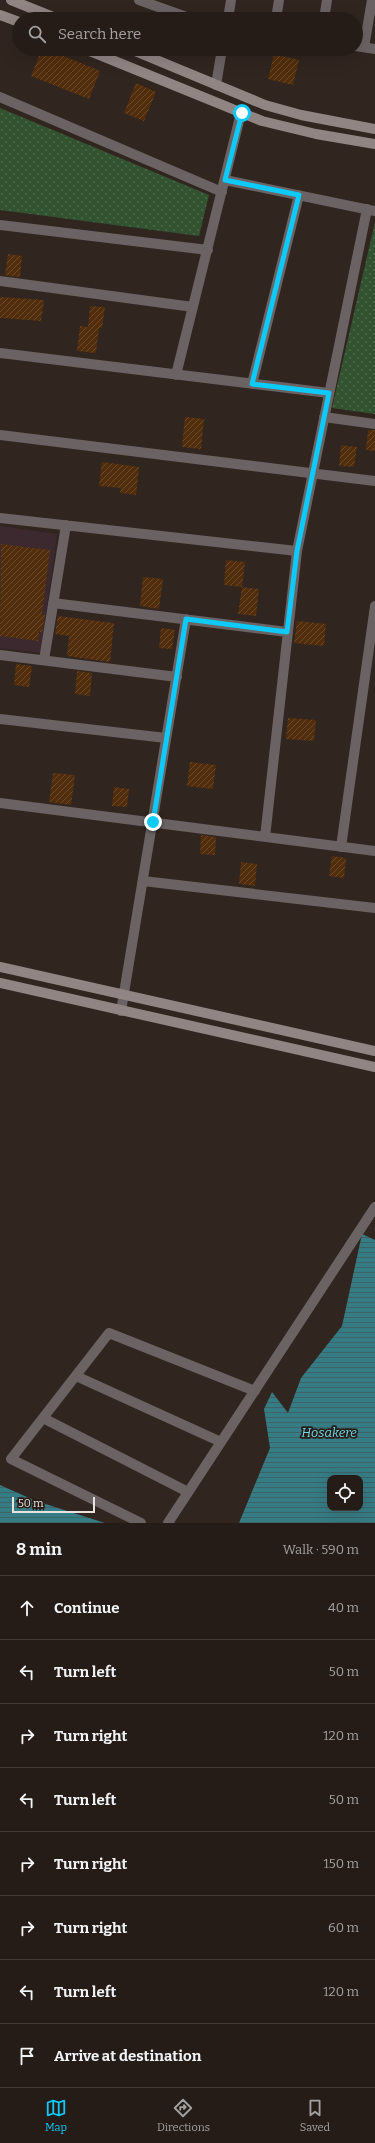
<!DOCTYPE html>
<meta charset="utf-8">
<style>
body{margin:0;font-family:Bitter,serif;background:#2d2520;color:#f1f3f6}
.controls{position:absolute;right:12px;bottom:12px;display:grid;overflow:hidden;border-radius:8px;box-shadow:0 4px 16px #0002}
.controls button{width:36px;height:36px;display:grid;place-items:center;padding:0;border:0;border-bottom:1px solid #423a36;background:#251c17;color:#f1f3f6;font:20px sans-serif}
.scale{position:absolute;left:12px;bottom:10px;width:83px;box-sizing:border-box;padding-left:4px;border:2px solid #eae2de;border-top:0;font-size:11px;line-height:14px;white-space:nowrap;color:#eae2de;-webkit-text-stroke:3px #271b16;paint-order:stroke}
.stop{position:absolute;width:12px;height:12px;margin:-9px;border:3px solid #0dcafa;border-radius:50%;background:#fff}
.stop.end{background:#0dcafa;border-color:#fff;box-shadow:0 1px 4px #0008}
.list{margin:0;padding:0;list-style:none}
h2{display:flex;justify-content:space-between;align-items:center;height:52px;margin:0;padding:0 16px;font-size:17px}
h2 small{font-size:13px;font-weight:400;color:#a3a1a1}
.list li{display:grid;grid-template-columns:26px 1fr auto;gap:12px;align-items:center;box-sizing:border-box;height:64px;padding:0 16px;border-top:1px solid #423a36}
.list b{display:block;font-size:15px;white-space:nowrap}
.list em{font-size:13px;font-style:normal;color:#a3a1a1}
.icon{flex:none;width:22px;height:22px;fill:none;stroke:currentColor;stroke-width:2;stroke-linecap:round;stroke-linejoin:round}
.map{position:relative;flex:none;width:375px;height:1523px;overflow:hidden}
.search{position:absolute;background:#251c17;box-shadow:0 4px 16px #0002;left:12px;right:12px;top:12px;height:44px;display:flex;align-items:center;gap:10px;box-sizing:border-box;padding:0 14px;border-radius:22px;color:#a3a1a1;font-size:15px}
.sheet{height:564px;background:#251c17}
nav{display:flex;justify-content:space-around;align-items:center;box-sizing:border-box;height:56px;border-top:1px solid #423a36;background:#251c17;font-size:11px;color:#a3a1a1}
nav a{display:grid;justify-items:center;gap:2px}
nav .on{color:#0dcafa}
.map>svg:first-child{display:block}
.commercial{fill:#3c2930}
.grass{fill:url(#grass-dots)}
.water{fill:url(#water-rules);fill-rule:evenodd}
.building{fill:url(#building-hatch)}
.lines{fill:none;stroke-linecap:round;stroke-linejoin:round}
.street{stroke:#6b6363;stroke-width:10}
.secondary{stroke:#918584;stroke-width:10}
.route{stroke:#0dcafa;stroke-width:5}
.labels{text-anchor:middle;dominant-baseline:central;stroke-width:3.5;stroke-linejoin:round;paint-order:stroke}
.water-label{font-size:13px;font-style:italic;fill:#6edbe9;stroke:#271b16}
</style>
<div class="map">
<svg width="375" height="1523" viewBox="0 0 375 1523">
<defs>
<pattern id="grass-dots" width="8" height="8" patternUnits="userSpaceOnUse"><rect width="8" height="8" fill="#325330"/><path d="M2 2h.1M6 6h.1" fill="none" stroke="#506b4e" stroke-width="1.8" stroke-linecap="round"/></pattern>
<pattern id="water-rules" width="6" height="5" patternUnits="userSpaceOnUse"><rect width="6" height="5" fill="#367c85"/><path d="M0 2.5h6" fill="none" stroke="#3d6367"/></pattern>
<pattern id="building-hatch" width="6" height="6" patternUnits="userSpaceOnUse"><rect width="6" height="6" fill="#522d0b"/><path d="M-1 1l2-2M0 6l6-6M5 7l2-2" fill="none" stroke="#6b4b2e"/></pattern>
</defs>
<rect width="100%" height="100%" fill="#31251f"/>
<path class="commercial" d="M 0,526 L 57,534 L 41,653 L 0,648 Z"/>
<path class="grass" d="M 0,108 L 209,195 L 199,236 L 0,210 Z
M 375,222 L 375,414 L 332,408 Z"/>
<path class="water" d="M 362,1234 L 375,1240 L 375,1523 L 239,1523 L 270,1448 L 264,1409 L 272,1392 L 288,1413 L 301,1378 L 342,1326 ZM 330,1478 L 360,1478 L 360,1508 L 330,1508 Z
M 0,1485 L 36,1501 L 105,1523 L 0,1523 Z"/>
<path class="building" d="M 42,49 L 47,49 L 100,71 L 89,99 L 31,76 Z
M 274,54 L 299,60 L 293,85 L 268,79 Z
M 136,83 L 156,92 L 144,121 L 124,113 Z
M 8,254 L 22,256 L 20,277 L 5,275 Z
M 0,297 L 44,300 L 41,321 L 0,318 Z
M 90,306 L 105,307 L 102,328 L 99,328 L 96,353 L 77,351 L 80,326 L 88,327 Z
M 185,417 L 204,419 L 201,449 L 182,447 Z
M 368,430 L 375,430 L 375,451 L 366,450 Z
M 341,445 L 357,447 L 354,467 L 339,466 Z
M 102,462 L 139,467 L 136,495 L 120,493 L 121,488 L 99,486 Z
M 1,544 L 50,550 L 42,614 L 45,615 L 42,632 L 39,632 L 38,641 L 0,636 Z
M 226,560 L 245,562 L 242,587 L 224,585 Z
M 143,577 L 163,579 L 159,609 L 140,606 Z
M 242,587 L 259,589 L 256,616 L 238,614 Z
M 58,616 L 114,623 L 110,662 L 67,656 L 69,636 L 55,634 Z
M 297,621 L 326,624 L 324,646 L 294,643 Z
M 161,628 L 175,630 L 172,649 L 159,648 Z
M 16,664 L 32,666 L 29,687 L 14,685 Z
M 77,671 L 92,673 L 90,696 L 75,694 Z
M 288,718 L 316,720 L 314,741 L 286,739 Z
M 190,762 L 216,765 L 213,789 L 187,786 Z
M 53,773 L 75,775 L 71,805 L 49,802 Z
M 114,787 L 129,789 L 127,807 L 112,806 Z
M 201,835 L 216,837 L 215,855 L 200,854 Z
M 332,856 L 346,858 L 344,878 L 329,876 Z
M 241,862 L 257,864 L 255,886 L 239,884 Z"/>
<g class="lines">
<path class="street" d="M 139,0 L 192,19
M 228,19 L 231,0
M 276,19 L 279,0
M 324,19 L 327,0
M 356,46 L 375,49
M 364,47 L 372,0
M 216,85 L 222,49
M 0,97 L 222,192
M 225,180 L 375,211
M 0,225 L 208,250
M 0,281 L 193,307
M 0,353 L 329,393
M 176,375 L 241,113
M 252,384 L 299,195
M 324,417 L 375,424
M 0,435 L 375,481
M 0,518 L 297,551
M 53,603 L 287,632
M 0,655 L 177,677
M 44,660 L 66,525
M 0,719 L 166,738
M 0,803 L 375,851
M 265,837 L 297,551 L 367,209
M 341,847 L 375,606
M 143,881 L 375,908
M 121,1011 L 186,619
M 76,1376 L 221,1442
M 43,1418 L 188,1492
M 141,1523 L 11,1459 L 109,1333 L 255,1391
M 168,1523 L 375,1207"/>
<path class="secondary" d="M 11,0 L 58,19
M 0,15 L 19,22
M 85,49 L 262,121 L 316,134 L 375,144
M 130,49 L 265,105 L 301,115 L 375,129
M 0,967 L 375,1051
M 0,983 L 375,1067"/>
</g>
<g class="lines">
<path class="route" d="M 153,822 L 186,619 L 287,632 L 297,551 L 329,393 L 252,384 L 299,195 L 225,180 L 242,113"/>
</g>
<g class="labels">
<g class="water-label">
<text x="329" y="1432">Hosakere</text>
</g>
</g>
</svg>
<div class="controls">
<button><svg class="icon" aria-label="locate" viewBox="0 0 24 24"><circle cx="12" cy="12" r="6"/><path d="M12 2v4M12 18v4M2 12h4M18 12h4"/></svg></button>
</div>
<div class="scale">50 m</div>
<div class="stop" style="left:242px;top:113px"></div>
<div class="stop end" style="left:153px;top:822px"></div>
<div class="search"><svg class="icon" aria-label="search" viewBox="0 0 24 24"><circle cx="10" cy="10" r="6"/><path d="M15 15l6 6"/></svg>Search here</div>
</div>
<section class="sheet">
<h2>8 min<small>Walk · 590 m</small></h2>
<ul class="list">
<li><svg class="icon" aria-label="ahead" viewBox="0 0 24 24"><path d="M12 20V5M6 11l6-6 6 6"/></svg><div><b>Continue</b></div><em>40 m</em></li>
<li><svg class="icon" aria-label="left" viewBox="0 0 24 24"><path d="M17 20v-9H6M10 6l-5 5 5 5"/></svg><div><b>Turn left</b></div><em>50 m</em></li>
<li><svg class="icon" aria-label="right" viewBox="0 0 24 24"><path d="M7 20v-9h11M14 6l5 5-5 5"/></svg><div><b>Turn right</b></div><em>120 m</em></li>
<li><svg class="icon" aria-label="left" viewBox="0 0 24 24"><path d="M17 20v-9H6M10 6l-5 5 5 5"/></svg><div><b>Turn left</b></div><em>50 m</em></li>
<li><svg class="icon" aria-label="right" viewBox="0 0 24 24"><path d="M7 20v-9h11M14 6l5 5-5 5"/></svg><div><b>Turn right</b></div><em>150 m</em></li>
<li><svg class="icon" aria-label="right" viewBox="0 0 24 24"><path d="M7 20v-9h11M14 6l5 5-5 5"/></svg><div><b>Turn right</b></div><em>60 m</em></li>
<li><svg class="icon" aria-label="left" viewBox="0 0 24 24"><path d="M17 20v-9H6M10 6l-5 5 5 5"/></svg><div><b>Turn left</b></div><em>120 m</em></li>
<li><svg class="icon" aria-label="arrive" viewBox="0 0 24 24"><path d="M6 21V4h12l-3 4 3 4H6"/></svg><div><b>Arrive at destination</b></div></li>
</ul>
</section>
<nav>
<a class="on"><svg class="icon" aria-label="map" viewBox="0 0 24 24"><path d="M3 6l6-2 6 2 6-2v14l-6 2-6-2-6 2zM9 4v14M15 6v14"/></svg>Map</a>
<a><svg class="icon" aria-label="directions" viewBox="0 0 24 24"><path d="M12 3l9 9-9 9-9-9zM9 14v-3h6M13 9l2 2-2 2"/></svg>Directions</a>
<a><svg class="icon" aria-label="saved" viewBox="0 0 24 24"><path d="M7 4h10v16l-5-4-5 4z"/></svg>Saved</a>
</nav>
